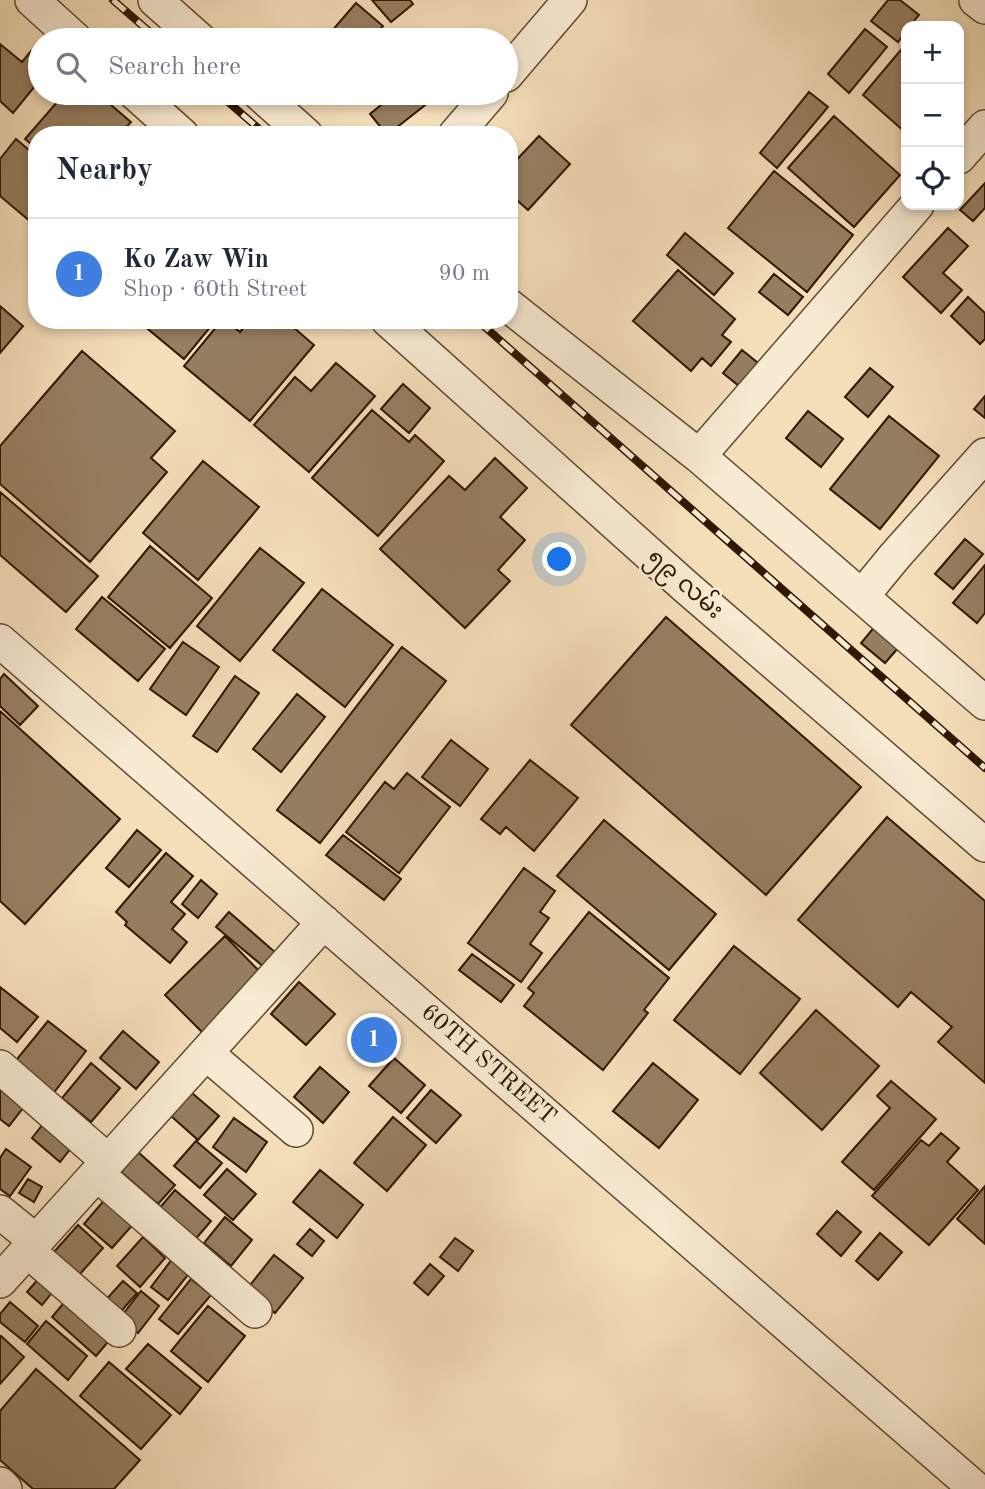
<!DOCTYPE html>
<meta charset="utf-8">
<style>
body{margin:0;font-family:"Old Standard TT","Noto Sans Myanmar",serif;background:#f2f2f3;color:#1f2937}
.controls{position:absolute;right:21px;top:21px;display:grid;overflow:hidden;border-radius:14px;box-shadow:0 4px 10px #0003}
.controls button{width:63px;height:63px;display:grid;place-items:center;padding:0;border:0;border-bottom:2px solid #e0e1e3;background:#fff;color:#1f2937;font:35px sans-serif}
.you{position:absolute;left:560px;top:560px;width:24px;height:24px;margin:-18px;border:5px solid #fff;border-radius:50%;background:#1a73e8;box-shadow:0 0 0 10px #1a73e833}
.badge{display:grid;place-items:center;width:46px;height:46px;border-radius:50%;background:#8f2418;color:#fff;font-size:23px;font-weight:700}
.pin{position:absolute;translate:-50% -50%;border:4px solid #fff;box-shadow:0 2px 7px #0006}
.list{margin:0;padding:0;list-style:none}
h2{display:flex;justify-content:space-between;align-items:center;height:91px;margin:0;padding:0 28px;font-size:30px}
h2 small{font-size:23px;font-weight:400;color:#747a83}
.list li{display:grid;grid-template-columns:46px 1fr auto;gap:21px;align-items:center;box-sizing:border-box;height:112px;padding:0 28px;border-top:2px solid #e0e1e3}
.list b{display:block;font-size:26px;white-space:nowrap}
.list p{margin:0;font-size:23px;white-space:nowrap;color:#747a83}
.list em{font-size:23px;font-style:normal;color:#747a83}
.icon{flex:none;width:38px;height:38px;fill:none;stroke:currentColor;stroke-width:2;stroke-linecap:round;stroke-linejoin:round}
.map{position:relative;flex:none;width:985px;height:1489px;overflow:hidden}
.search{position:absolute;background:#fff;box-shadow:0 4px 10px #0003;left:28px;top:28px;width:490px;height:77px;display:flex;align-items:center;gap:18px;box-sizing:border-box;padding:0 24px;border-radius:38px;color:#747a83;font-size:26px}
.panel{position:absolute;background:#fff;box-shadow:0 4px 10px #0003;left:28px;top:126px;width:490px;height:203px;border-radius:28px}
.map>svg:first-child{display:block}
.building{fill:#967f61;stroke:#2f1700;stroke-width:2}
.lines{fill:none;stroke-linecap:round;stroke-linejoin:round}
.minor-casing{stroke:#60492f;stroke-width:36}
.minor{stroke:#f8ead3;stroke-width:33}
.rail-casing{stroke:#2f1700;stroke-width:8}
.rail{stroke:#f8ead3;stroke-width:5;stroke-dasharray:16;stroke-linecap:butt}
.labels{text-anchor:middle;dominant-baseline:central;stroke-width:5;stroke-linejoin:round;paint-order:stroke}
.street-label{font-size:24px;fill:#2f1700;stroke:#f8ead3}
</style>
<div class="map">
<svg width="985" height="1489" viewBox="0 0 985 1489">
<rect width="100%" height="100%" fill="#f5dfbb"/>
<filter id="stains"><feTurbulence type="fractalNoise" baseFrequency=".00286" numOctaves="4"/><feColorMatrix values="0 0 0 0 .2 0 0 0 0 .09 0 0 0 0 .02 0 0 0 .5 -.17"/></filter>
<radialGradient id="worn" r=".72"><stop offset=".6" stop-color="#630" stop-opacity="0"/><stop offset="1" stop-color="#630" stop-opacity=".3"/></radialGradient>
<path class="building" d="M 372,0 L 410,0 L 413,4 L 391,22 Z
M 888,0 L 900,0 L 919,15 L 910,26 L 906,26 L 906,32 L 898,42 L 871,21 Z
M 356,3 L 383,26 L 370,40 L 324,40 Z
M 865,29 L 887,47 L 849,93 L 828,74 Z
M 0,44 L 22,62 L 31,51 L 40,59 L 40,80 L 13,113 L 0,101 Z
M 905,45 L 906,46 L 906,133 L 863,95 Z
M 809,92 L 828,107 L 777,168 L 760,153 Z
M 65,93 L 97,93 L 131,122 L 119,135 L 37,135 L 37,149 L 25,139 Z
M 396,93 L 436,93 L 438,95 L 387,135 L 370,114 Z
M 834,116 L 900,175 L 854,227 L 788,168 Z
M 539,136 L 570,164 L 528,210 L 509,193 L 509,168 Z
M 16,139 L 37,157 L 37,227 L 0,196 L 0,159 Z
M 774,171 L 853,235 L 807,292 L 728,228 Z
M 985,183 L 985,208 L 973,221 L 960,210 Z
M 948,228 L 968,246 L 943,273 L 962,290 L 941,313 L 903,277 Z
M 685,233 L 733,273 L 714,295 L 667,255 Z
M 678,270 L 735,319 L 722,335 L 731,342 L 711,366 L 702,358 L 691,371 L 633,321 Z
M 774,274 L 803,297 L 788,315 L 759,292 Z
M 968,297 L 985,313 L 985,339 L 980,344 L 951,316 Z
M 0,306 L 23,326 L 0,353 Z
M 137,320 L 216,320 L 184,359 Z
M 222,320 L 225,320 L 240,332 L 250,320 L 276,320 L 281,324 L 285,320 L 314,345 L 250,421 L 184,366 Z
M 742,350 L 758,363 L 739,386 L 723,373 Z
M 82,351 L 175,431 L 151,458 L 167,472 L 90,562 L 0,484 L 0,446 Z
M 336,363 L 375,396 L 309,472 L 254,425 L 295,377 L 311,391 Z
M 870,368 L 893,387 L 868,417 L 845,397 Z
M 403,384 L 430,408 L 409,433 L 381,409 Z
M 985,396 L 985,418 L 974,409 Z
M 372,410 L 409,442 L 415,435 L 444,461 L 378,536 L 312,478 Z
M 808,411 L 843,439 L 821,467 L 786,438 Z
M 889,416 L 939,456 L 880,529 L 830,489 Z
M 495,458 L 527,488 L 500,517 L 525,540 L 498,570 L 510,581 L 465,628 L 380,549 L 449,476 L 465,490 Z
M 203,461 L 259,507 L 198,580 L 143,533 Z
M 0,492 L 98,576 L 66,612 L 0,555 Z
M 965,539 L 983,554 L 953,589 L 935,574 Z
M 150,546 L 212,598 L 170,648 L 108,597 Z
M 260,548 L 304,583 L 240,661 L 197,626 Z
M 985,565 L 985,613 L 977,623 L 953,603 Z
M 322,589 L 393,645 L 345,707 L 273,650 Z
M 102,597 L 165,649 L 138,681 L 76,629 Z
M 666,617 L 861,787 L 766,895 L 571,725 Z
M 882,618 L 906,639 L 885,663 L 861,643 Z
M 183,642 L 219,667 L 186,715 L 150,689 Z
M 402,647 L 446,681 L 320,843 L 277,810 Z
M 4,674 L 38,706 L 20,725 L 0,706 L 0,679 Z
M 235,676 L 259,693 L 217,752 L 193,736 Z
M 297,694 L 325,717 L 281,772 L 253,749 Z
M 0,711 L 120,819 L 25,924 L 0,901 Z
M 451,740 L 488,769 L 460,806 L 422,777 Z
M 530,760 L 578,798 L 534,851 L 506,827 L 500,834 L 481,819 Z
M 407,773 L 450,807 L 399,873 L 346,832 L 385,782 L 394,789 Z
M 887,817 L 985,901 L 985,1083 L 938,1042 L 952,1027 L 911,992 L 898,1007 L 798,920 Z
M 604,820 L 716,914 L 669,970 L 557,876 Z
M 137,830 L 161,850 L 129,887 L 106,868 Z
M 343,835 L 401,879 L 384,900 L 326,855 Z
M 166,853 L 193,876 L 171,902 L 185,914 L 172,929 L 187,942 L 170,963 L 125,925 L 127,922 L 116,912 Z
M 524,868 L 555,891 L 540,912 L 549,918 L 530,944 L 542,953 L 521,982 L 468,943 Z
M 201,880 L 217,894 L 198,918 L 182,904 Z
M 229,912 L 276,953 L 264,967 L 216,927 Z
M 589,912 L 669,978 L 644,1010 L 648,1013 L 603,1070 L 524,1006 L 534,993 L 528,988 Z
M 225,936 L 262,974 L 203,1033 L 165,995 Z
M 734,946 L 800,999 L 740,1074 L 674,1020 Z
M 472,954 L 514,985 L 501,1002 L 459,970 Z
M 299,982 L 335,1014 L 306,1045 L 271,1014 Z
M 0,987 L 38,1017 L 17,1042 L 0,1028 Z
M 816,1010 L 879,1066 L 822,1130 L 760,1073 Z
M 48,1021 L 86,1051 L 52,1095 L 13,1064 Z
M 123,1031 L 159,1062 L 136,1089 L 100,1058 Z
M 394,1058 L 425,1085 L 401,1113 L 369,1086 Z
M 91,1063 L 120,1088 L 91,1122 L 62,1098 Z
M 653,1063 L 698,1100 L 659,1148 L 613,1111 Z
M 320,1067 L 349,1092 L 323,1123 L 294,1097 Z
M 891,1081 L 936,1119 L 874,1190 L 842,1162 L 890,1108 L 877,1096 Z
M 0,1083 L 30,1099 L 9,1126 L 0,1119 Z
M 431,1090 L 461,1115 L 436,1143 L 407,1118 Z
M 192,1093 L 219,1116 L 198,1140 L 171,1116 Z
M 393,1117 L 426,1145 L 387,1191 L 354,1163 Z
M 234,1118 L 267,1142 L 246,1172 L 213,1147 Z
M 47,1119 L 75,1143 L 60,1162 L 32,1138 Z
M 941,1133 L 959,1148 L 947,1162 L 978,1190 L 929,1245 L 872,1196 L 921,1140 L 929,1146 Z
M 196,1141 L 222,1163 L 200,1188 L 174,1166 Z
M 6,1149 L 31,1167 L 10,1196 L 0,1189 L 0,1158 Z
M 138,1152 L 175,1185 L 158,1204 L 121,1172 Z
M 227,1169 L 256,1194 L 233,1220 L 204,1195 Z
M 320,1170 L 363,1205 L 337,1238 L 293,1202 Z
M 28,1179 L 42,1187 L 34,1202 L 19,1193 Z
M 985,1186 L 985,1244 L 957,1219 Z
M 175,1190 L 211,1221 L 193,1242 L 157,1211 Z
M 107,1197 L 136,1221 L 112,1248 L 84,1224 Z
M 837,1211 L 861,1232 L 841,1256 L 817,1234 Z
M 225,1217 L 252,1240 L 231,1266 L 204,1243 Z
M 78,1225 L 103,1248 L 80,1274 L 54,1252 Z
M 310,1229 L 324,1241 L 312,1256 L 297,1244 Z
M 880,1233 L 902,1252 L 878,1280 L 856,1261 Z
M 143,1237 L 165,1258 L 140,1287 L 117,1266 Z
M 455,1238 L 473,1251 L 458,1271 L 440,1257 Z
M 176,1254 L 194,1267 L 168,1300 L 151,1287 Z
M 274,1255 L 303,1278 L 275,1313 L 247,1289 Z
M 430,1264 L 444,1276 L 428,1295 L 414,1283 Z
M 40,1277 L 54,1290 L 42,1305 L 27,1292 Z
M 191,1279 L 211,1295 L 178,1334 L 159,1319 Z
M 123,1281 L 137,1293 L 117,1316 L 103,1303 Z
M 141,1291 L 159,1306 L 138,1333 L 120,1318 Z
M 68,1298 L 113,1336 L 96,1356 L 52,1317 Z
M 10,1302 L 38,1326 L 25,1342 L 0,1322 L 0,1314 Z
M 208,1306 L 245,1336 L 208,1382 L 171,1351 Z
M 46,1321 L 87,1356 L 68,1380 L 27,1344 Z
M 1,1336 L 24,1357 L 0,1384 L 0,1337 Z
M 148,1344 L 201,1388 L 180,1414 L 126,1369 Z
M 109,1362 L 171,1415 L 141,1449 L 80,1396 Z
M 36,1369 L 140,1460 L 114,1489 L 33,1489 L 0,1460 L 0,1411 Z"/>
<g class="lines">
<defs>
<path id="minor" d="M 32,0 L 76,40
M 155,0 L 200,40
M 976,0 L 985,7
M 506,75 L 570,0
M 135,93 L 182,135
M 259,93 L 306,135
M 455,135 L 491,93
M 959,157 L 985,127
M 509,306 L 699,456 L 985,703
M 388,320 L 686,587 L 985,845
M 699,456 L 917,205
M 863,595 L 895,556 L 985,455
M 0,641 L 976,1489
M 206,1053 L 296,1130
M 0,1067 L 108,1161
M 97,1174 L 255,1311
M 0,1212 L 36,1241
M 28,1251 L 119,1330
M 0,1281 L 324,922
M 0,1484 L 5,1489"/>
</defs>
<use href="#minor" class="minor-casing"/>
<use href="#minor" class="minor"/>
<defs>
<path id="rail" d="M 113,0 L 159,40
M 218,93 L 266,135
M 477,320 L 985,768"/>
</defs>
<use href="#rail" class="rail-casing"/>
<use href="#rail" class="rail"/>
</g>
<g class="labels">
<g class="street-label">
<text transform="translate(684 585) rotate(41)">၅၉ လမ်း</text>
<text transform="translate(488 1065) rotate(41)">60TH STREET</text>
</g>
</g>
<rect width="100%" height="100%" filter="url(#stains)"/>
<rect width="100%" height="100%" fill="url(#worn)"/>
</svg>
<div class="controls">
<button>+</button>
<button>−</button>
<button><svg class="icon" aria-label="locate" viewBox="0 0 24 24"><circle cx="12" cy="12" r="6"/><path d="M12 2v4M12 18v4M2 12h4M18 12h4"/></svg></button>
</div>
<div class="you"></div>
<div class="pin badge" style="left:374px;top:1040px;background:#3f7fe0">1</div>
<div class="search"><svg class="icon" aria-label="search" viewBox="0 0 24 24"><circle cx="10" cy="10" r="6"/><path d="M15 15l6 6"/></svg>Search here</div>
<section class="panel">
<h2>Nearby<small></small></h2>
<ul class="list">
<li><span class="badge" style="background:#3f7fe0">1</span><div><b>Ko Zaw Win</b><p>Shop · 60th Street</p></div><em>90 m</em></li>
</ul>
</section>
</div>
